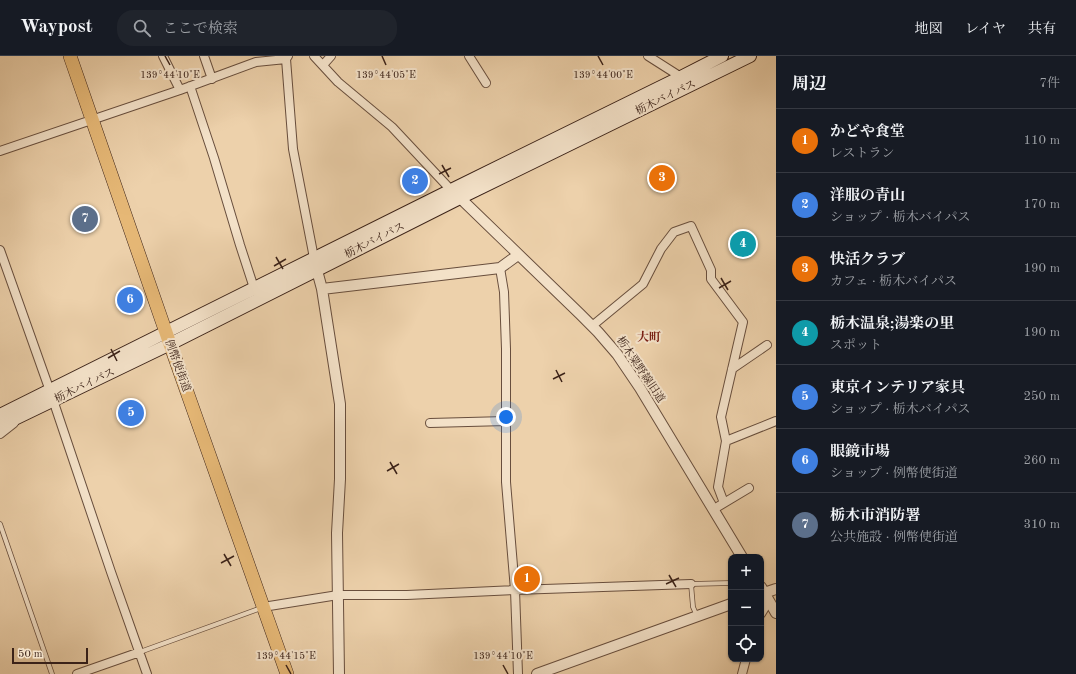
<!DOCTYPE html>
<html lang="ja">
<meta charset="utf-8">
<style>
body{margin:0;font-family:"Old Standard TT","Noto Serif JP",serif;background:#20242c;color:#f1f3f6}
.controls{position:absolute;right:12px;bottom:12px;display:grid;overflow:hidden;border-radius:8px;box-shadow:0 1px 3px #0004}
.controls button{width:36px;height:36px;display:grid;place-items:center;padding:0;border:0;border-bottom:1px solid #363941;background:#171b24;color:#f1f3f6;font:20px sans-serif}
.scale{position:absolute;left:12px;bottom:10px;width:76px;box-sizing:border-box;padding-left:4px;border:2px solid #3b2218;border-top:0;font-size:11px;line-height:14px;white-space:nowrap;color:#3b2218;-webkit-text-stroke:3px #f3e1c8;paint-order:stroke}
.you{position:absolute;left:506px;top:361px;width:14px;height:14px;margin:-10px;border:3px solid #fff;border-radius:50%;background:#1a73e8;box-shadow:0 0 0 6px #1a73e833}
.badge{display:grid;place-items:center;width:26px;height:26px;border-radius:50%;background:#ea580c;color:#fff;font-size:13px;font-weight:700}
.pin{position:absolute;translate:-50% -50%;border:2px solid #fff;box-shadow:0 1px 4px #0006}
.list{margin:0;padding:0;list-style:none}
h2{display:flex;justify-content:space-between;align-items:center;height:52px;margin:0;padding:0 16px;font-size:17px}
h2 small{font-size:13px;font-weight:400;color:#9ea1a6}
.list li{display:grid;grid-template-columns:26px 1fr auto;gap:12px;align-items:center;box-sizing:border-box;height:64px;padding:0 16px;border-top:1px solid #363941}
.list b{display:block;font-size:15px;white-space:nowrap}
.list p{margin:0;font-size:13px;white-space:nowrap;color:#9ea1a6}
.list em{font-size:13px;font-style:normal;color:#9ea1a6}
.icon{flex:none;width:22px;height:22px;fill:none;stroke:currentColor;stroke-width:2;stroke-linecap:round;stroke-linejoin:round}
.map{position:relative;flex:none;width:776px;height:618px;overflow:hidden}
header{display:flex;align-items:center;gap:24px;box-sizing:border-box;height:56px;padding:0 20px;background:#171b24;border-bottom:1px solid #363941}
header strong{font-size:19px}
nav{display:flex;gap:22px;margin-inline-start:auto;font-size:14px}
.search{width:280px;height:36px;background:#20242c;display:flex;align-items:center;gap:10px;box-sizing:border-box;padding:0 14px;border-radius:16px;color:#9ea1a6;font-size:15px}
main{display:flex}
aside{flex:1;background:#171b24}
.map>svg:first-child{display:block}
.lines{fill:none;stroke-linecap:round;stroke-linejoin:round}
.service-casing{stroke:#684e3d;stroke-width:5.5}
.minor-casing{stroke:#684e3d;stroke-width:10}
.tertiary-casing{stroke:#684e3d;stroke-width:12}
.secondary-casing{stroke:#3b2218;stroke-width:14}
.primary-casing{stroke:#3b2218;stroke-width:14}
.service{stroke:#f3e1c8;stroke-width:4}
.minor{stroke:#f3e1c8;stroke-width:8}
.tertiary{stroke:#f3e1c8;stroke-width:10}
.secondary{stroke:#f3e1c8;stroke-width:12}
.primary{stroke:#e6b876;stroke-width:13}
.ticks{fill:none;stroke:#3b2218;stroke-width:1.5}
.labels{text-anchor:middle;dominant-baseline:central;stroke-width:4;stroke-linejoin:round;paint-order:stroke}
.street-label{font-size:11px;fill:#3b2218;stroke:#f3e1c8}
.neighbourhood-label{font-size:12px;font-weight:bold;fill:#7a1f14;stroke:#f3e1c8}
.ticks-label{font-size:10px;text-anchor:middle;fill:#3b2218;stroke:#f3e1c8;stroke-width:4;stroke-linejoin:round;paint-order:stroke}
</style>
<header>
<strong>Waypost</strong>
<div class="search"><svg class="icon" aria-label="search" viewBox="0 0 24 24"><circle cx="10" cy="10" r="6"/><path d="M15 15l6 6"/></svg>ここで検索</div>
<nav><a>地図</a><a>レイヤ</a><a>共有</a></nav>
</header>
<main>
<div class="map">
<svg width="776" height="618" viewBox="0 0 776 618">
<rect width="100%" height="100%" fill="#edd1ab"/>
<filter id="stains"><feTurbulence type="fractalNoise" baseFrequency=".005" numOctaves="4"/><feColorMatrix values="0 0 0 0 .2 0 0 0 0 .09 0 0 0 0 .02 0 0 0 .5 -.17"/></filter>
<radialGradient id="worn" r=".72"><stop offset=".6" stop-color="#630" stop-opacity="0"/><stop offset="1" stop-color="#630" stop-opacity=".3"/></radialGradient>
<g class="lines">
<defs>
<path id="service" d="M 0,468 L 52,618
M 697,560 L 693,551 L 691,528 L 731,527
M 140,596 L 261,552"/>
<path id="minor" d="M 163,0 L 180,34
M 204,0 L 212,23
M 288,0 L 286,3 L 293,93 L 314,202
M 314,0 L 338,26 L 392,71 L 451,134
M 469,0 L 486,27
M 648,0 L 681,21
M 323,9 L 331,0
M 190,30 L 214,102 L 240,189 L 254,232
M 0,95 L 180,34 L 256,6 L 286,3
M 0,194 L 50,335 L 111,516 L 147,618
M 500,212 L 504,236 L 506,293 L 506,426 L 515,534 L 518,618
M 592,270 L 643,228 L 661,193 L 674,176 L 691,170 L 711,214 L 711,223 L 743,266 L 721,361 L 726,385
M 732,313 L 767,289
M 430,367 L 506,365
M 0,378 L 14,367
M 724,447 L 718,431 L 726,385 L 776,365
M 714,453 L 749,432
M 263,551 L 338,539 L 407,539 L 515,534 L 691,528
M 761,558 L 769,545
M 77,618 L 140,596
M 742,618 L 746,603"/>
<path id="tertiary" d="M 456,138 L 580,258 L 598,276 L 617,298 L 640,332 L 742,501
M 315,207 L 322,233 L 500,212 L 518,199
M 322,233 L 340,348 L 340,423 L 337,477 L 339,618
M 761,531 L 776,557
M 761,538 L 776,533
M 537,618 L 731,548"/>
<path id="secondary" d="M 0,359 L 451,134 L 681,21 L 722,0
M 0,370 L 170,288 L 460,142 L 750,0"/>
<path id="primary" d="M 70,0 L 170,288 L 287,618"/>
</defs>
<use href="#service" class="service-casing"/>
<use href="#minor" class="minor-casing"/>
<use href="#tertiary" class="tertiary-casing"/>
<use href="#secondary" class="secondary-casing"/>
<use href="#primary" class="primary-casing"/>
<use href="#service" class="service"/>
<use href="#minor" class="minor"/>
<use href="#tertiary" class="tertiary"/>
<use href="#secondary" class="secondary"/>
<use href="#primary" class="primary"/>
</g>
<path class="ticks" d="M 165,0 L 170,9M 382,0 L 386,9M 598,0 L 603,9M 442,109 L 449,121M 439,118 L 451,112M 276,201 L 283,213M 274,210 L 286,203M 721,222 L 728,234M 719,232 L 731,225M 111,293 L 117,305M 108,302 L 120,295M 556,314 L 562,326M 553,323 L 565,317M 390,406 L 397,418M 387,415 L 399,408M 224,498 L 231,510M 221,507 L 234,500M 669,519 L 676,531M 666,528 L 679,522M 286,609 L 291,618M 503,609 L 508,618"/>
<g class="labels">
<g class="street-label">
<text transform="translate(666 42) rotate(-26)">栃木バイパス</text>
<text transform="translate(375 185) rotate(-27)">栃木バイパス</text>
<text transform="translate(177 310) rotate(70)">例幣使街道</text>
<text transform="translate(640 314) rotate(56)">栃木粟野線旧道</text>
<text transform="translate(85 330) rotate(-26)">栃木バイパス</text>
</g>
<g class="neighbourhood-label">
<text x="649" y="282">大町</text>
</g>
</g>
<g class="ticks-label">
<text x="170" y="22">139°44'10"E</text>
<text x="386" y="22">139°44'05"E</text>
<text x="603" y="22">139°44'00"E</text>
<text x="286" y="603">139°44'15"E</text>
<text x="503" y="603">139°44'10"E</text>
</g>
<rect width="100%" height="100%" filter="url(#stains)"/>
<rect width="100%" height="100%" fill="url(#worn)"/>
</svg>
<div class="controls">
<button>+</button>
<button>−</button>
<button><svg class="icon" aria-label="locate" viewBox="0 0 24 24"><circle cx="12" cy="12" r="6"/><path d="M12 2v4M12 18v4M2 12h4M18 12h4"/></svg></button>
</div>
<div class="scale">50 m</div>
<div class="you"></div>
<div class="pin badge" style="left:527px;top:523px;background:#e8710a">1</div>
<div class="pin badge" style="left:415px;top:125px;background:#3f7fe0">2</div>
<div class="pin badge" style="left:662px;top:122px;background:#e8710a">3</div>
<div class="pin badge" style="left:743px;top:188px;background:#0f9aa8">4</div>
<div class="pin badge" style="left:131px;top:357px;background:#3f7fe0">5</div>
<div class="pin badge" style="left:130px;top:244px;background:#3f7fe0">6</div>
<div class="pin badge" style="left:85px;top:163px;background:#5c6f8a">7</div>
</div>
<aside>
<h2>周辺<small>7件</small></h2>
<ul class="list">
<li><span class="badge" style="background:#e8710a">1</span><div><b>かどや食堂</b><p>レストラン</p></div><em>110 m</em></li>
<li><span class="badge" style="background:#3f7fe0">2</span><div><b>洋服の青山</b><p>ショップ · 栃木バイパス</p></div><em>170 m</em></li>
<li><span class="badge" style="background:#e8710a">3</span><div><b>快活クラブ</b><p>カフェ · 栃木バイパス</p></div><em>190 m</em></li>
<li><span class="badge" style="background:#0f9aa8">4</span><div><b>栃木温泉;湯楽の里</b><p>スポット</p></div><em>190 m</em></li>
<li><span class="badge" style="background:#3f7fe0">5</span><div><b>東京インテリア家具</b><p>ショップ · 栃木バイパス</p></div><em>250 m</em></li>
<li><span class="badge" style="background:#3f7fe0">6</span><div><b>眼鏡市場</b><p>ショップ · 例幣使街道</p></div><em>260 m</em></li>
<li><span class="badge" style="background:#5c6f8a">7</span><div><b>栃木市消防署</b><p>公共施設 · 例幣使街道</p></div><em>310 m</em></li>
</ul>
</aside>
</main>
